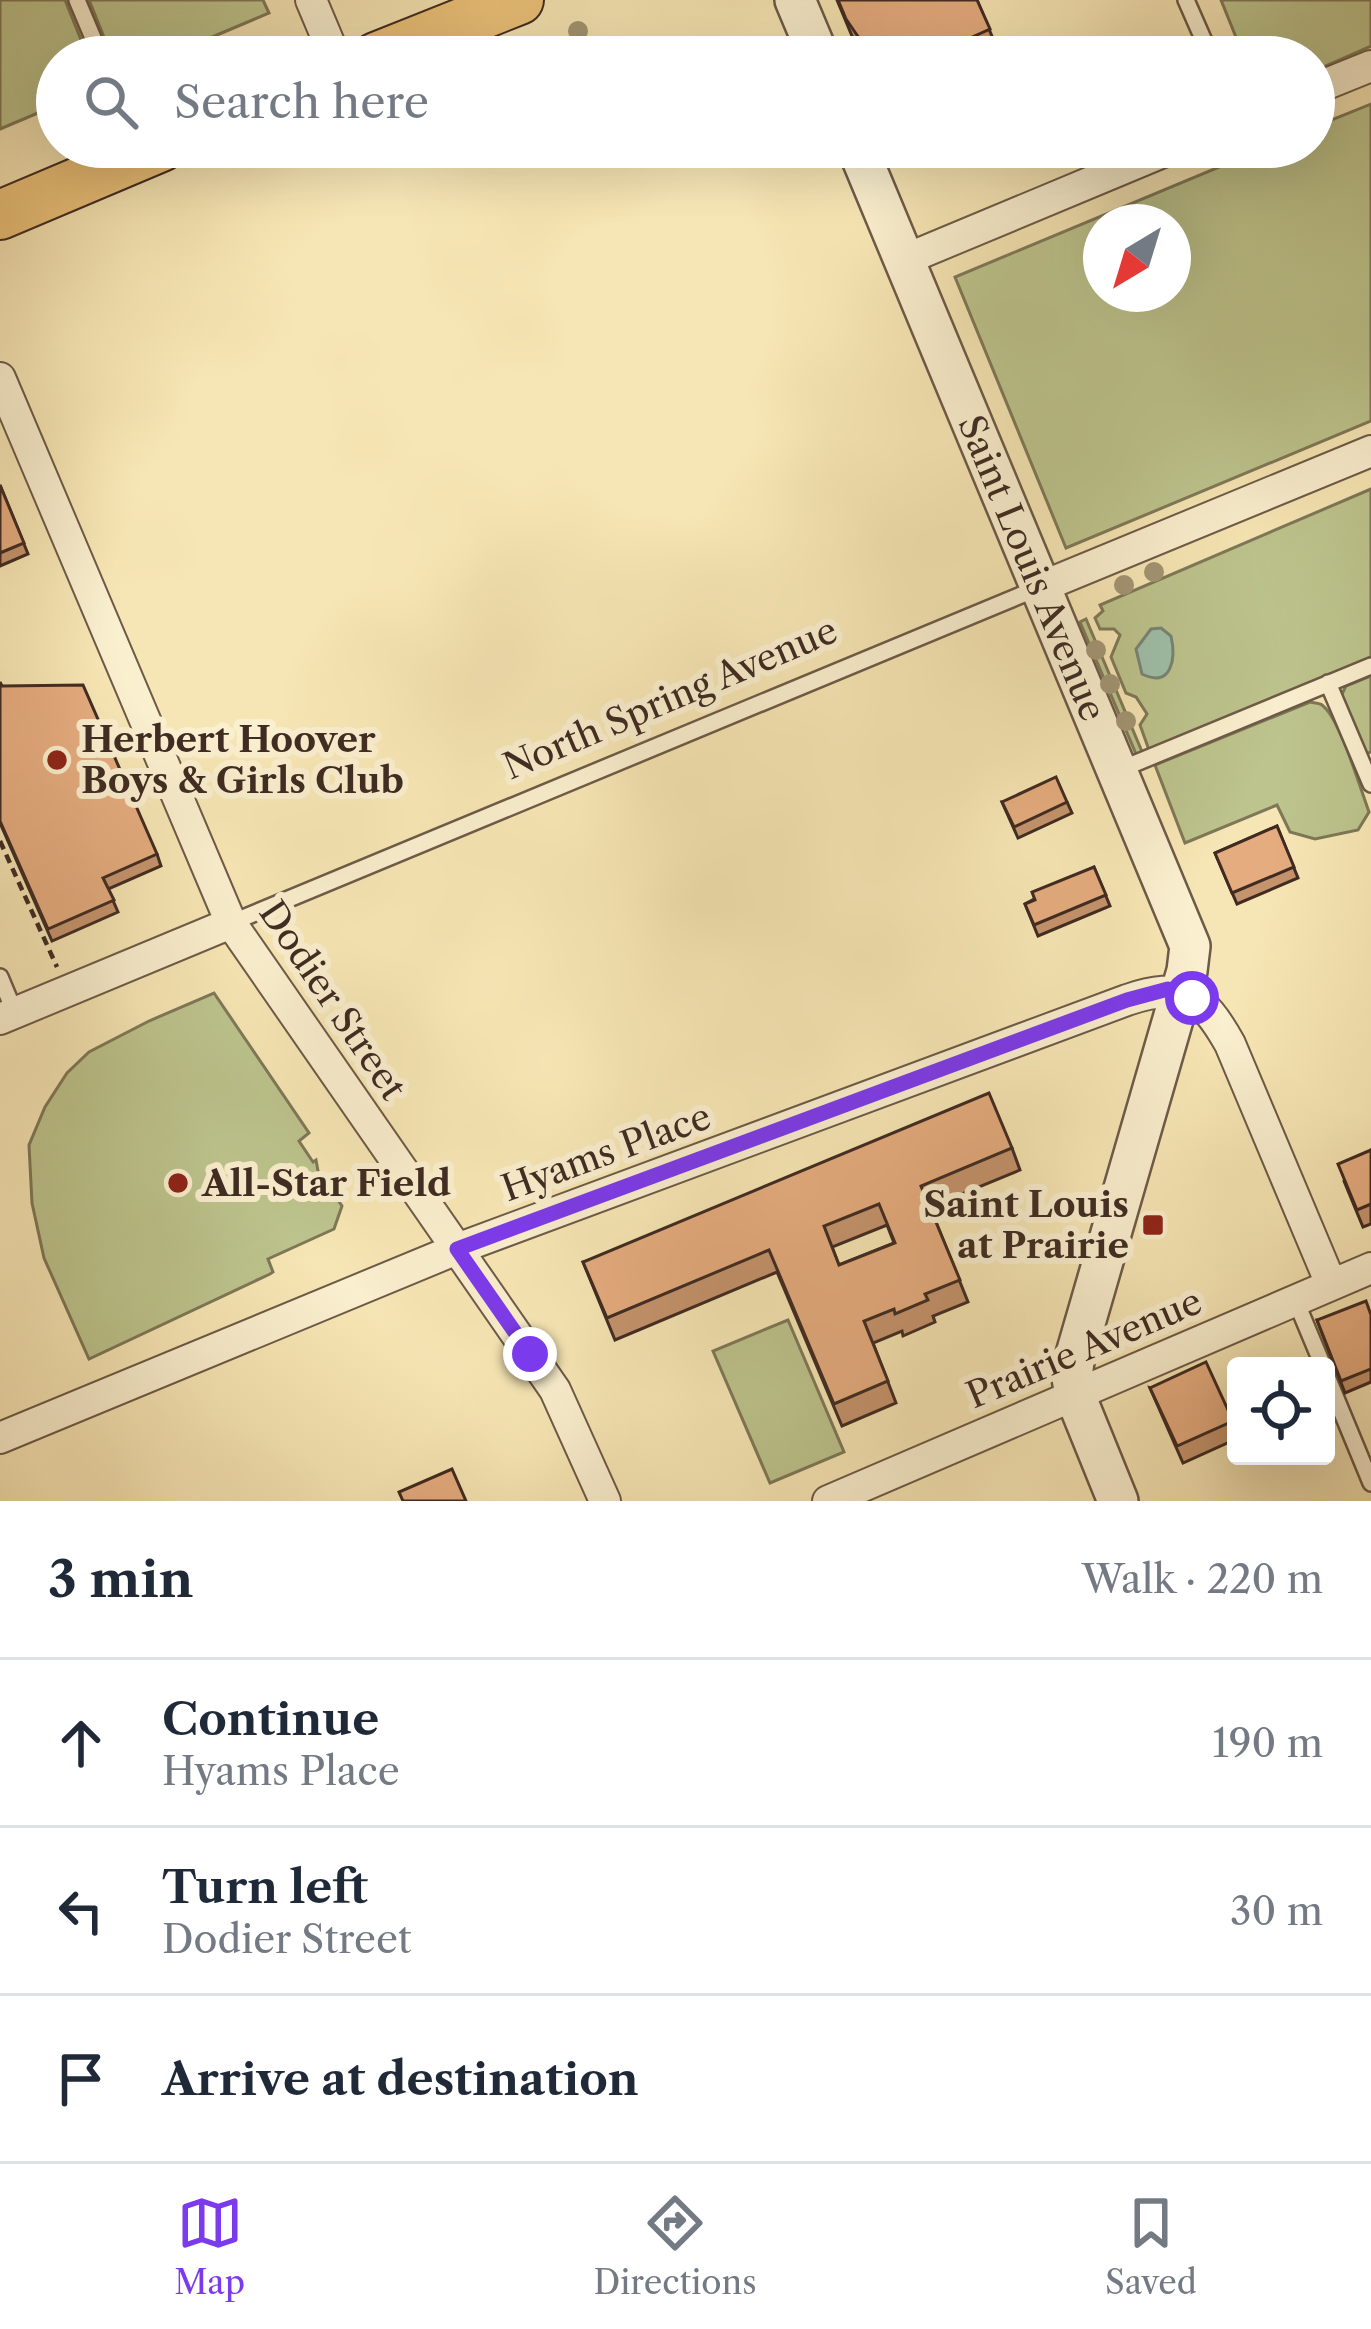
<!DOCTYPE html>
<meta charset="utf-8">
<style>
body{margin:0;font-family:"Libre Caslon Text",serif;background:#f2f2f3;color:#1f2937}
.controls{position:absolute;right:36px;bottom:36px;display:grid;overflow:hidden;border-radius:12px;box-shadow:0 12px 48px #0002}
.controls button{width:108px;height:108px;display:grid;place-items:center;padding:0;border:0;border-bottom:3px solid #e0e1e3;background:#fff;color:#1f2937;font:60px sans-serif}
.compass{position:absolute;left:1083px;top:204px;width:108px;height:108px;border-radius:50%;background:#fff;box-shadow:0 12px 48px #0002;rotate:218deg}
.stop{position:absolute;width:36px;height:36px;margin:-27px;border:9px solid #7c3aed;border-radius:50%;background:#fff}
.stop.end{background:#7c3aed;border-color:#fff;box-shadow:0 3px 12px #0008}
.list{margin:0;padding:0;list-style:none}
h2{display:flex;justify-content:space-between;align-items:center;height:156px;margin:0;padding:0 48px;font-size:51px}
h2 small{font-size:39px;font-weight:400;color:#747a83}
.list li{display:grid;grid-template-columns:78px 1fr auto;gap:36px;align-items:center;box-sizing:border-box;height:168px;padding:0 48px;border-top:3px solid #e0e1e3}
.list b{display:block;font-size:45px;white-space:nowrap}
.list p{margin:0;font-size:39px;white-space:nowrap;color:#747a83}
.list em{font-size:39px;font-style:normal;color:#747a83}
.icon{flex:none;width:66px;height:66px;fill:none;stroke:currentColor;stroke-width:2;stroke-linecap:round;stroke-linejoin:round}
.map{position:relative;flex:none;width:1371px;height:1501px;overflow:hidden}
.search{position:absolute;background:#fff;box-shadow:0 12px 48px #0002;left:36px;right:36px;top:36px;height:132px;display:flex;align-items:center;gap:30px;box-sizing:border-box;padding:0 42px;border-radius:66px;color:#747a83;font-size:45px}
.sheet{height:660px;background:#fff}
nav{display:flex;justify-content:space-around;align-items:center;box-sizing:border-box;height:168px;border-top:3px solid #e0e1e3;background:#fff;font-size:33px;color:#747a83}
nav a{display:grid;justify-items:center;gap:6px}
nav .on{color:#7c3aed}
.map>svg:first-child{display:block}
.green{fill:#bdc48d;stroke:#7e7858;stroke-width:3;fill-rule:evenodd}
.water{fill:#9ec0aa;stroke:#788474;stroke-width:3}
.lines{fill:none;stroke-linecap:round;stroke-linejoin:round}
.service-casing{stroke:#6d5a47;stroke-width:20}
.minor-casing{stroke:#6d5a47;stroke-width:34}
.tertiary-casing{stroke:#6d5a47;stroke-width:44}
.primary-casing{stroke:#3f2b22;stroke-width:52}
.path{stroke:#3f2b22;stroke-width:4.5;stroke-dasharray:9 6;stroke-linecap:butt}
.service{stroke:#faefcf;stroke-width:15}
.minor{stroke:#faefcf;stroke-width:30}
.tertiary{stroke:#faefcf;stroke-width:39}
.primary{stroke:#ecc37a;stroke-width:48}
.tree{fill:#a39473}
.wall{fill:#c5946d;stroke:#3f2b22;stroke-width:3;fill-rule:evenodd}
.building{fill:#e5ac7f;stroke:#3f2b22;stroke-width:3;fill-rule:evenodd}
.route{stroke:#7c3aed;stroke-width:15}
.poi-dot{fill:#8f2418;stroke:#faefcf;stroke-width:4.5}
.labels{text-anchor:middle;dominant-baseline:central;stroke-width:12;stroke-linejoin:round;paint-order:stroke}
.street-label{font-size:36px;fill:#3f2b22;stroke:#faefcf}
.poi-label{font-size:36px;font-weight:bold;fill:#3f2b22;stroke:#faefcf;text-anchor:start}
</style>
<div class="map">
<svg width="1371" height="1501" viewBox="0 0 1371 1501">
<rect width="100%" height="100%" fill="#f7e6b5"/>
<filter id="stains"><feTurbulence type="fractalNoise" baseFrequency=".00167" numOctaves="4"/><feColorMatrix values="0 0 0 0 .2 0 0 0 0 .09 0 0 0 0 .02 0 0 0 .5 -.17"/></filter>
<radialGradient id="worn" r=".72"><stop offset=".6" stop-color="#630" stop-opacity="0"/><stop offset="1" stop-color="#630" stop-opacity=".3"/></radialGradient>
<path class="green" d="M 0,0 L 65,0 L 88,57 L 57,57 L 57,105 L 0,129 Z
M 89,0 L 263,0 L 269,13 L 165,57 L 112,57 Z
M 1221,0 L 1371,0 L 1371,46 L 1314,71 L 1314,57 L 1244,57 Z
M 1371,104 L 1371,421 L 1066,548 L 955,277 L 1267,147 L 1314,147 L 1314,127 ZM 1101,222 L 1173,222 L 1173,294 L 1101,294 Z
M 1371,489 L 1371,657 L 1149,750 L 1140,725 L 1147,714 L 1136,697 L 1126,693 L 1111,657 L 1120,635 L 1114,629 L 1100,629 L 1095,618 L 1103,611 L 1100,605 Z
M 1086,619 L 1143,754 L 1136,754 L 1080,622 Z
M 1371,676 L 1371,752 L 1366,754 L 1341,696 L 1346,686 Z
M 1310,702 C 1320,704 1320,702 1327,710 C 1342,728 1360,787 1369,812 L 1358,830 L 1315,839 L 1290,832 L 1277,805 L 1185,843 L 1155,765 Z
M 214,993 L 309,1133 L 299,1141 L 313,1162 L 316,1160 L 318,1171 L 342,1206 L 334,1229 L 268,1259 L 273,1272 L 270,1274 L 89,1359 L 44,1258 L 32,1203 L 29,1145 L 45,1107 L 67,1073 L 89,1052 L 149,1021 Z
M 788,1320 L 844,1452 L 770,1483 L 713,1351 Z"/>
<path class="water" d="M 1161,628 L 1171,636 C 1176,658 1172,689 1142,674 L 1136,649 L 1151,629 Z"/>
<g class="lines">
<defs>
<path id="service" d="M 77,0 L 101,57
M 1186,0 L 1211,57
M 1328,683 L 1371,784
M 1119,770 L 1371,666
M 231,923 L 1038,588
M 0,977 L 15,1013
M 1295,1299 L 1323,1366
M 1326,1374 L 1371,1483"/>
<path id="minor" d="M 311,0 L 335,57
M 1314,89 L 1371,66
M 904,260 L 1175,147
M 0,378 L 231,923 L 555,1390 L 605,1501
M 1041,587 L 1371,451
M 0,1019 L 231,923
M 0,1438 L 457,1249 L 1127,1000 C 1183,981 1202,994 1230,1044 L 1331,1284
M 828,1501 L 1371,1268"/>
<g id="tertiary">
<path d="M 795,0 L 819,57"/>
<path id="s1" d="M 857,147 L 1190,946 L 1187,971 L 1074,1361 L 1072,1378 L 1075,1395 L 1118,1501"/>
</g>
<path id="primary" d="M 376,57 L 519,0
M 0,215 L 161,147"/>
</defs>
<use href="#service" class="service-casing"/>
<use href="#minor" class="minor-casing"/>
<use href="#tertiary" class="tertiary-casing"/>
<use href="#primary" class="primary-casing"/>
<path class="path" d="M 0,841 L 57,967"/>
<use href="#service" class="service"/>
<use href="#minor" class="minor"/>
<use href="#tertiary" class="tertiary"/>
<use href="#primary" class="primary"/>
</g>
<g class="tree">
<circle cx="578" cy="31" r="10"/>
<circle cx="1154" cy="572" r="10"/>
<circle cx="1124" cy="585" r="10"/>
<circle cx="1096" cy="650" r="10"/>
<circle cx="1110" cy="684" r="10"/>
<circle cx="1126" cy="721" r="10"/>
</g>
<path class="wall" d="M 837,0 L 977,0 L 996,46 L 971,57 L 867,57 L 852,36 Z
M 0,485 L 28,554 L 0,566 Z
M 2,686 L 157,854 L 161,866 L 108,889 L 118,912 L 52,941 L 0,823 Z
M 1002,802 L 1067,802 L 1072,813 L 1018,838 Z
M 1277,826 L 1298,878 L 1237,904 L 1215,853 Z
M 1094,867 L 1110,906 L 1038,936 L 1025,904 Z
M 1012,1148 L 1020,1170 L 930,1207 L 968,1302 L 933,1316 L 935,1322 L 903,1336 L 902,1331 L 873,1343 L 896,1403 L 842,1426 L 777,1272 L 615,1340 L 583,1262 ZM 887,1225 L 894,1243 L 839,1265 L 832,1247 Z
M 1371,1150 L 1371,1224 L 1363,1227 L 1344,1181 Z
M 1371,1315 L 1371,1382 L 1345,1393 L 1317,1320 Z
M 1150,1388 L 1233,1421 L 1236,1429 L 1236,1439 L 1183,1463 Z"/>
<path class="building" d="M 838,0 L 977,0 L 990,29 L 928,57 L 872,57 L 846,19 Z
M 0,485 L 24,543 L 0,553 Z
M 0,682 L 2,686 L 83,685 L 157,854 L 103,878 L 114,900 L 48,929 L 0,821 Z
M 1056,777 L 1067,802 L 1014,827 L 1002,802 Z
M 1277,826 L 1294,867 L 1232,893 L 1215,853 Z
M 1094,867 L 1106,895 L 1034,925 L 1025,904 L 1035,900 L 1032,892 Z
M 989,1093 L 1012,1148 L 921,1186 L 960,1280 L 925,1294 L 928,1300 L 895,1314 L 894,1309 L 864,1321 L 888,1381 L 834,1404 L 769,1250 L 607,1318 L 583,1262 ZM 879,1204 L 895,1243 L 839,1265 L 824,1226 Z
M 1371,1150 L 1371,1204 L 1357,1210 L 1338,1164 Z
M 1366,1301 L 1371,1315 L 1371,1369 L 1341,1381 L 1317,1320 Z
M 1206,1362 L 1233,1421 L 1177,1446 L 1150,1388 Z
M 452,1469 L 466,1501 L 403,1501 L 399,1492 Z"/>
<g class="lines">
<path class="route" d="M 530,1354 L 457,1249 L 1127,1000 L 1168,989 L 1192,998"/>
</g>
<g class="poi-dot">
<circle cx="57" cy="760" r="12"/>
<circle cx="178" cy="1183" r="12"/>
<rect x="1141" y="1213" width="24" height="24" rx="6"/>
</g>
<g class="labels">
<g class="street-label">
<text stroke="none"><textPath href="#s1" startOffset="456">Saint Louis Avenue</textPath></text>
<text transform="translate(670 698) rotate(-23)">North Spring Avenue</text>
<text transform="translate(333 1000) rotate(56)">Dodier Street</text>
<text transform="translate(606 1152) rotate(-20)">Hyams Place</text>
<text transform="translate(1084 1348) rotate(-23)">Prairie Avenue</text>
</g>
<g class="poi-label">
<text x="81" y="739">Herbert Hoover<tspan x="81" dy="41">Boys &amp; Girls Club</tspan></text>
<text x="202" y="1183">All-Star Field</text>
<text x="1129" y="1204" text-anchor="end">Saint Louis<tspan x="1129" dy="41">at Prairie</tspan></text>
</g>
</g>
<rect width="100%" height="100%" filter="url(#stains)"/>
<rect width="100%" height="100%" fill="url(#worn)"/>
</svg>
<div class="controls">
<button><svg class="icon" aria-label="locate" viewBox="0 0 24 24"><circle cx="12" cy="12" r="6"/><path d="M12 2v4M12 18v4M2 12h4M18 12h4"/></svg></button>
</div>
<svg class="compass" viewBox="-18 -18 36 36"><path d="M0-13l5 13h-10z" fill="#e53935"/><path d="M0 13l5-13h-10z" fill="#747a83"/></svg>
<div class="stop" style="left:1192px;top:998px"></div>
<div class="stop end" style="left:530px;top:1354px"></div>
<div class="search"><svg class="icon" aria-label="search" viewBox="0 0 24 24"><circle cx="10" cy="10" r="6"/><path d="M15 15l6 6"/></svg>Search here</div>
</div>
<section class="sheet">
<h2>3 min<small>Walk · 220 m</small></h2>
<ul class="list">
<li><svg class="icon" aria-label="ahead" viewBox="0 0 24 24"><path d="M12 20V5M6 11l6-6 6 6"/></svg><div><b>Continue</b><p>Hyams Place</p></div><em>190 m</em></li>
<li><svg class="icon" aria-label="left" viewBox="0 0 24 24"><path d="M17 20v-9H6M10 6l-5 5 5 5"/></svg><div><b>Turn left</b><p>Dodier Street</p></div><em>30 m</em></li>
<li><svg class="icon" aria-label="arrive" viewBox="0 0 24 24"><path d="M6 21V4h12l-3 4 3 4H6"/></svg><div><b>Arrive at destination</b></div></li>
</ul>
</section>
<nav>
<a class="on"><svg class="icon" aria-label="map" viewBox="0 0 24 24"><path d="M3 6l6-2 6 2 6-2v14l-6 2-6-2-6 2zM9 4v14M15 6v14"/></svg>Map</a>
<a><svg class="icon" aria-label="directions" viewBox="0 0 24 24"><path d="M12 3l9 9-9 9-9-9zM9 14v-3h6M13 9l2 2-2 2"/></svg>Directions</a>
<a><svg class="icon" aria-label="saved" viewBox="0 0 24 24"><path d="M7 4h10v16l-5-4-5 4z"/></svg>Saved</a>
</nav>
